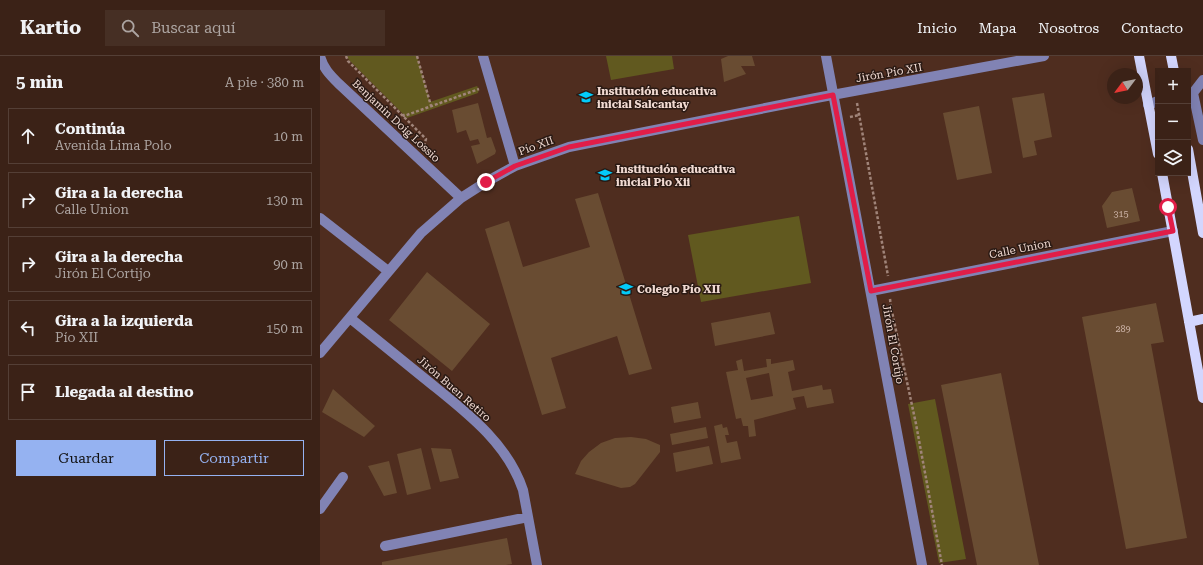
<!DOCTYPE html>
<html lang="es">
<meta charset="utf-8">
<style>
body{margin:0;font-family:"Roboto Serif",serif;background:#462f24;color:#f1f3f6}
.controls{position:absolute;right:12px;top:12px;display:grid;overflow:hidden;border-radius:0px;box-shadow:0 4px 16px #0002}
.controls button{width:36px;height:36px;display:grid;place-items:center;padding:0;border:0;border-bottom:1px solid #543f36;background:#3b2217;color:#f1f3f6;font:20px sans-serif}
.compass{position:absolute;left:787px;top:12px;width:36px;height:36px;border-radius:50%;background:#3b2217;box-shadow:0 4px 16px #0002;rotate:238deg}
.stop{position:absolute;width:12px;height:12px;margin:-9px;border:3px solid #e11d48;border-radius:50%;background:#fff}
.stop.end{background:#e11d48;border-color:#fff;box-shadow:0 1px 4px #0008}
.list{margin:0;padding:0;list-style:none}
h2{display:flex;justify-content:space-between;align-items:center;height:52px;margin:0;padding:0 16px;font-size:17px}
h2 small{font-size:13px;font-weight:400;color:#aca4a1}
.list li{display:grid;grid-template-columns:26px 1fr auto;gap:12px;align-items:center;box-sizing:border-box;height:56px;margin:0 8px 8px;padding:0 8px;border:1px solid #543f36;border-radius:0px}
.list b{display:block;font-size:15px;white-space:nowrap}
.list p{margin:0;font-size:13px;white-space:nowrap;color:#aca4a1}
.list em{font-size:13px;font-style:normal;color:#aca4a1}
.actions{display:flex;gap:8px;padding:12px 16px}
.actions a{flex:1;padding:9px 0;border:1px solid #95b2f1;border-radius:0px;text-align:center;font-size:14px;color:#95b2f1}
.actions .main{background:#95b2f1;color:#111}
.icon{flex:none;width:22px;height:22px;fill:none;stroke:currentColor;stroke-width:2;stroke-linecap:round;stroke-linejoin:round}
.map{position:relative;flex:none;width:883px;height:509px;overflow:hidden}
header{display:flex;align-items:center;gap:24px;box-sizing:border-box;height:56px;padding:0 20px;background:#3b2217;border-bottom:1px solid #543f36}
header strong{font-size:19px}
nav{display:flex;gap:22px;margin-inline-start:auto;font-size:14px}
.search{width:280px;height:36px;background:#462f24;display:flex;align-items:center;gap:10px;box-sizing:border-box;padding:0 14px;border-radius:0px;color:#aca4a1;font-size:15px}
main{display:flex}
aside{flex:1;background:#3b2217}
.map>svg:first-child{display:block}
.green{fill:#61591f}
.building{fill:#694c32;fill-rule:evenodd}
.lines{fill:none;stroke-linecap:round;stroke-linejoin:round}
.path{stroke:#a08479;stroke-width:2.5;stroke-dasharray:3 2;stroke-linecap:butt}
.minor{stroke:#8183b4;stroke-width:10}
.major{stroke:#d3d6fe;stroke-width:10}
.route{stroke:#e11d48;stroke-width:5}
.labels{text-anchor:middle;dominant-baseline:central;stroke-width:3;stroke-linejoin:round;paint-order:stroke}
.number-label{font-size:9px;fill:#cfb6aa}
.street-label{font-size:11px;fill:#f1dad2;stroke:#2a1a14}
.poi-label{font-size:11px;font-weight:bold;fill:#f1dad2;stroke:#2a1a14;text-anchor:start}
</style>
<header>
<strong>Kartio</strong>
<div class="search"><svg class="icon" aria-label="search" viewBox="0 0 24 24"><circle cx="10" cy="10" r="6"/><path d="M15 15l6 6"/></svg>Buscar aquí</div>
<nav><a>Inicio</a><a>Mapa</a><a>Nosotros</a><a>Contacto</a></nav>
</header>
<main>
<aside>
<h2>5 min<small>A pie · 380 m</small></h2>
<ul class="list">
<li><svg class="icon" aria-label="ahead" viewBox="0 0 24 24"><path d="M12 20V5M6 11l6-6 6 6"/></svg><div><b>Continúa</b><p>Avenida Lima Polo</p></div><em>10 m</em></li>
<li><svg class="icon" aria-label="right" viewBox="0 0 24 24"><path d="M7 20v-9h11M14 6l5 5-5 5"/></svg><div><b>Gira a la derecha</b><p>Calle Union</p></div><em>130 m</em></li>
<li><svg class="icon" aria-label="right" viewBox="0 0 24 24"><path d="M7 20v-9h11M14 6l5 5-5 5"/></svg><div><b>Gira a la derecha</b><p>Jirón El Cortijo</p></div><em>90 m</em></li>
<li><svg class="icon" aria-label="left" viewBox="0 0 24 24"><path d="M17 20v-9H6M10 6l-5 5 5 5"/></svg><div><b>Gira a la izquierda</b><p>Pío XII</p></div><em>150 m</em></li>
<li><svg class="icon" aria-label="arrive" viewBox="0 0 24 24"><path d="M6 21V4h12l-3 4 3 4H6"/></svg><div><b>Llegada al destino</b></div></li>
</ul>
<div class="actions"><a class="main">Guardar</a><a>Compartir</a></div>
</aside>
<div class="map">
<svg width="883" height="509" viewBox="0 0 883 509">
<rect width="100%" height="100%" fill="#4f2d1f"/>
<path class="green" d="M 27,0 L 97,0 L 110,46 L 157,30 L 159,33 L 158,37 L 87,62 L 29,4 Z
M 286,0 L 352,0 L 354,13 L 291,24 Z
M 479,160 L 491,227 L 381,246 L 368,179 Z
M 615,343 L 646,503 L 619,507 L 588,348 Z"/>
<path class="building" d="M 408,0 L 432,0 L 435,10 L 421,10 L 426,18 L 404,26 L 401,3 Z
M 724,37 L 732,81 L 714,85 L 717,99 L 703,102 L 692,42 Z
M 158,47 L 167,82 L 171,81 L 176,95 L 175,98 L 157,108 L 151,90 L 160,88 L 158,83 L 150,85 L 146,74 L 137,77 L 132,54 Z
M 659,50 L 672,117 L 637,124 L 623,57 Z
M 812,132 L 820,165 L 787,172 L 782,150 L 792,136 Z
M 278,137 L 332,313 L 309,319 L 297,280 L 231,302 L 246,352 L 222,359 L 165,173 L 189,165 L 203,211 L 270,191 L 255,143 Z
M 107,216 L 170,268 L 132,315 L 69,264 Z
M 836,247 L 844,286 L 831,288 L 867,482 L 806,493 L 762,261 Z
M 450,256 L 455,278 L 395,290 L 391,267 Z
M 422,303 L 424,315 L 447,311 L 446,303 L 451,303 L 451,308 L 473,304 L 475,314 L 468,316 L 472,335 L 502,329 L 503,334 L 511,333 L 514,347 L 487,352 L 484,340 L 473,342 L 476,353 L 434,364 L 436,380 L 429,381 L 428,370 L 423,370 L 421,362 L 416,363 L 406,316 L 418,314 L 416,305 ZM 449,317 L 453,340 L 431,344 L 426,322 Z
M 681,317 L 719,509 L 657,509 L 621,329 Z
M 13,333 L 55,370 L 44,381 L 2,356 Z
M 378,346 L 381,362 L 354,367 L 351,351 Z
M 402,368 L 403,372 L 407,371 L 409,379 L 405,379 L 407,387 L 417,385 L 421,403 L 401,407 L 394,370 Z
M 386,371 L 388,382 L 352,389 L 350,378 Z
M 311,381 L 326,383 L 340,389 L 340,396 L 315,428 L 310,431 L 301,432 L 255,418 L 261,405 L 269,396 L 281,387 L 295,382 Z
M 389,390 L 393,408 L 356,416 L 353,397 Z
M 101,392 L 111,433 L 87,439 L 77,398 Z
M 111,392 L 131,393 L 139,422 L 120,426 Z
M 69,405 L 77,437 L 64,440 L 48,410 Z
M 187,482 L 192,508 L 186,509 L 62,509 L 62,506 Z"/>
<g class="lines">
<path class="path" d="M 26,0 L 28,5 L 106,83 L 104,90
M 97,0 L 111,50
M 537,47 L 568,220
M 83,58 L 84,60 L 159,33
M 530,61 L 539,59
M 570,243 L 571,251 L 596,368 L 622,509"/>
<path class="minor" d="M 0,0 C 3,12 10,19 18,27 L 141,142
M 163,0 L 195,110
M 506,0 L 602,509
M 873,37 L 883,84
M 868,38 L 873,37 L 883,24
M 828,49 L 838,45
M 0,162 L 68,215
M 551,235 L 853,175
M 30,262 C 55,282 79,302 104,322 C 142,353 187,385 203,434 L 217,509
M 0,297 L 101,177 L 141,142 L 166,126 L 195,110 L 249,91 L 496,42 L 724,0
M 0,453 L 23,421
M 65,490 L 208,461"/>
<path class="major" d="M 819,0 L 838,98
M 851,0 L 854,15
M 868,93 L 883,177
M 842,117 L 883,342
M 869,266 L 883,263"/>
</g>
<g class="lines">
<path class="route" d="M 166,126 L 195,110 L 249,91 L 513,39 L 551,235 L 853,175 L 848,151"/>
</g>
<defs>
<symbol id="school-bare" viewBox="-9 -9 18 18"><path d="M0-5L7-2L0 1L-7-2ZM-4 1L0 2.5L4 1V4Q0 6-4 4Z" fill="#03cbf9" stroke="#2a1a14" stroke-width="2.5" paint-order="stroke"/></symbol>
</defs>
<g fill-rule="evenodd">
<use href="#school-bare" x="256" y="31" width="20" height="20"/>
<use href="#school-bare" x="275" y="109" width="20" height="20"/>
<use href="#school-bare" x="296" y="223" width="20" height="20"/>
</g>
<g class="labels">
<g class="number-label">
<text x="801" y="158">315</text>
<text x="803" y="273">289</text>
</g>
<g class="street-label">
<text transform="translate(569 17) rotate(-10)">Jirón Pío XII</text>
<text transform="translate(76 65) rotate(43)">Benjamin Doig Lossio</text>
<text transform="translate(216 90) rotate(-20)">Pío XII</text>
<text transform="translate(700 193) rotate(-11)">Calle Union</text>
<text transform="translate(573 288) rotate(80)">Jirón El Cortijo</text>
<text transform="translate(134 333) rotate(41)">Jirón Buen Retiro</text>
</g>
<g class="poi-label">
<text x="277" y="35">Institución educativa<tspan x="277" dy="13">inicial Salcantay</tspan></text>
<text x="296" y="113">Institución educativa<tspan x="296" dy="13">inicial Pio Xii</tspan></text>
<text x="317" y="233">Colegio Pío XII</text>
</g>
</g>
</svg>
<div class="controls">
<button>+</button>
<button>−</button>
<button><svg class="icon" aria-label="layers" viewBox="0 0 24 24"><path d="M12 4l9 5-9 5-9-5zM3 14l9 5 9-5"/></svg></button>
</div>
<svg class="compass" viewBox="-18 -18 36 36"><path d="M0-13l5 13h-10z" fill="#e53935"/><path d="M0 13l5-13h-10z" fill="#aca4a1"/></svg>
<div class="stop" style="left:848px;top:151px"></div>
<div class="stop end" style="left:166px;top:126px"></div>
</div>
</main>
